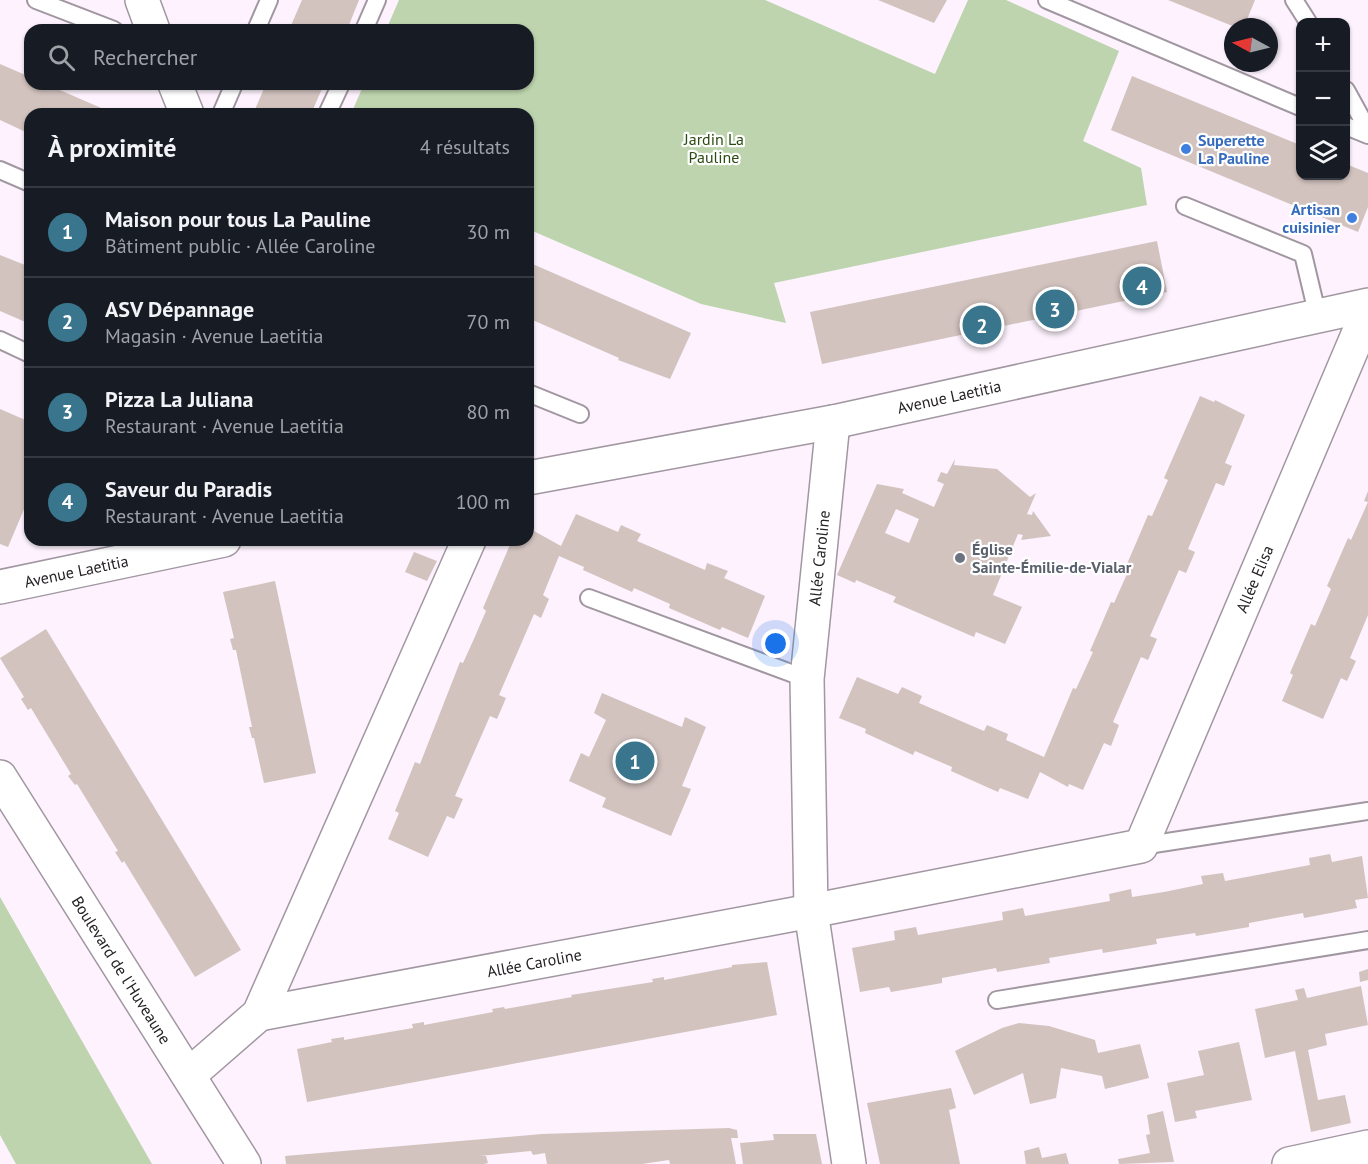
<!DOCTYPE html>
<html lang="fr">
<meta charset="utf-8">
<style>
body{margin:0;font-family:"PT Sans",sans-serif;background:#242831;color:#f1f3f6}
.controls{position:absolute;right:18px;top:18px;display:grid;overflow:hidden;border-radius:12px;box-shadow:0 2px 4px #0004}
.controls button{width:54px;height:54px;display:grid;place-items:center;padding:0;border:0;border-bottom:2px solid #363941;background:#171b24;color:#f1f3f6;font:30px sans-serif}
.compass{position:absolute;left:1224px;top:18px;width:54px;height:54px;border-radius:50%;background:#171b24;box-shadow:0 2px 4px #0004;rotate:277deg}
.you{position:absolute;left:776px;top:644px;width:21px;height:21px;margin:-15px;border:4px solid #fff;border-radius:50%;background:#1a73e8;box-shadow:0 0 0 9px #1a73e833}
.badge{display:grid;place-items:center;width:39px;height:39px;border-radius:50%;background:#39758c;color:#fff;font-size:20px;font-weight:700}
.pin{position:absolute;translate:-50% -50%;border:3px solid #fff;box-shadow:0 2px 6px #0006}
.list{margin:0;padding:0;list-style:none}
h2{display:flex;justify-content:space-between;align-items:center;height:78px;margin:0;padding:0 24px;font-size:26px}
h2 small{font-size:20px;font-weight:400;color:#9ea1a6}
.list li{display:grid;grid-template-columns:39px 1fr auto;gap:18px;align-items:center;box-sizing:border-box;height:90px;padding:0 24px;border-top:2px solid #363941}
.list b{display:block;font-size:22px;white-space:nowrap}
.list p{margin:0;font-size:20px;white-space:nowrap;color:#9ea1a6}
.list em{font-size:20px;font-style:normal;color:#9ea1a6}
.icon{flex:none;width:33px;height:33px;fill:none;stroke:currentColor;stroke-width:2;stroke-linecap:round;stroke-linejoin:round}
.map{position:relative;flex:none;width:1368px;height:1164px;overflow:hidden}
.search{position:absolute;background:#171b24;box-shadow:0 2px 4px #0004;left:24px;top:24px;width:510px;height:66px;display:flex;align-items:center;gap:15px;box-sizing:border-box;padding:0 21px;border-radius:18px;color:#9ea1a6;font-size:22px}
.panel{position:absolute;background:#171b24;box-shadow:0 2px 4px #0004;left:24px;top:108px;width:510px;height:438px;border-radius:18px}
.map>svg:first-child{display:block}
.green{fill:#bdd4ae}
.building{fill:#d3c3bf;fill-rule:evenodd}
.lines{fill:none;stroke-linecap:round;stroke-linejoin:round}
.service-casing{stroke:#a197a1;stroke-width:20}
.minor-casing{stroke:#a197a1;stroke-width:36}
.service{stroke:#fff;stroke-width:16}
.minor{stroke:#fff;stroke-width:33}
.shop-dot{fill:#3f7fe0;stroke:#fff;stroke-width:2}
.worship-dot{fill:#6b7280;stroke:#fff;stroke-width:2}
.labels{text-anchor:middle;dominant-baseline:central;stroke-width:4.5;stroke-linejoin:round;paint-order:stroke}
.park-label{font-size:16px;fill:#2b4a10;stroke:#fff}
.shop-label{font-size:16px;font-weight:bold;fill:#366cbe;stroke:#fff;text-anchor:start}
.street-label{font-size:16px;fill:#252125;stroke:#fff}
.worship-label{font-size:16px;font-weight:bold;fill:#5b616d;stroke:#fff;text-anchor:start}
</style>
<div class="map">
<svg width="1368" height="1164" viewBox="0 0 1368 1164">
<rect width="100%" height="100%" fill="#fdf2fd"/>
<path class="green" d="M 399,0 L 765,0 L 935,74 L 968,0 L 1006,0 L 1119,51 L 1083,141 L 1141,168 L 1147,205 L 774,283 L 786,323 L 701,304 L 528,229 L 528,114 L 351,114 L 364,84 L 528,84 L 528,30 L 386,30 Z
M 0,897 L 152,1164 L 16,1164 L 0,1135 Z"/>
<path class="building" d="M 302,0 L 359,0 L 347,30 L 289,30 Z
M 878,0 L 947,0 L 934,23 Z
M 1168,0 L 1255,0 L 1244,27 L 1235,27 Z
M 0,64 L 30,77 L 30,84 L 46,84 L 115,114 L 30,114 L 30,134 L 0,120 Z
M 1132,76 L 1300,145 L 1300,176 L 1346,176 L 1346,164 L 1368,173 L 1368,207 L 1358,232 L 1111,130 Z
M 266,84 L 324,84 L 311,114 L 253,114 Z
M 1157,241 L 1167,292 L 822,364 L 810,312 Z
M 0,255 L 30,267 L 30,324 L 0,311 Z
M 528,262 L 691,333 L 670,379 L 618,360 L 619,358 L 528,318 Z
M 1200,396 L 1214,402 L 1215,400 L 1245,415 L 1225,463 L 1232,466 L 1224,486 L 1216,483 L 1188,549 L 1195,552 L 1186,573 L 1179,570 L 1150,636 L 1157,639 L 1148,660 L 1141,657 L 1113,722 L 1119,725 L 1111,746 L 1104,743 L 1083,790 L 1069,784 L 1068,787 L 1040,772 L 1028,799 L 1000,788 L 998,792 L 951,771 L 952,767 L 915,751 L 913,755 L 865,733 L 866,729 L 839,718 L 857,677 L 898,694 L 902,687 L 922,696 L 919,703 L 984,731 L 987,725 L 1008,734 L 1006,740 L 1044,757 L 1073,688 L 1076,689 L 1093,652 L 1090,651 L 1111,602 L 1114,603 L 1131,565 L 1127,564 L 1148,515 L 1152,516 L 1168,480 L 1164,478 Z
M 0,409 L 30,422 L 30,495 L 8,547 L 0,544 Z
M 955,459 L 954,465 L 997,469 L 1030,497 L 1036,493 L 1027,514 L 1032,515 L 1033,511 L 1051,536 L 1021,540 L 1023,535 L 1018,534 L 993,595 L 1022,607 L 1005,644 L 976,632 L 974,637 L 893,602 L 896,597 L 856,580 L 855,583 L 837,575 L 877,484 L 904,489 L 902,493 L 934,507 L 944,484 L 937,481 L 941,472 L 947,474 ZM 896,509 L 919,519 L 909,543 L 885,533 Z
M 1368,491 L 1368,615 L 1350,658 L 1356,661 L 1347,681 L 1341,678 L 1323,719 L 1282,701 L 1293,675 L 1290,673 L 1311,624 L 1315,626 L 1331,589 L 1327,586 L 1348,538 L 1351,540 L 1368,502 L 1364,501 Z
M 576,514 L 618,532 L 621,525 L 641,534 L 637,541 L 705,570 L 707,563 L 728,571 L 724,578 L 765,596 L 748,638 L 722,627 L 720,630 L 669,608 L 670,604 L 634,588 L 632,592 L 583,570 L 584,567 L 559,556 L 543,595 L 549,599 L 541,618 L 534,614 L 499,695 L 506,698 L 497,719 L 490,716 L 455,796 L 463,799 L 454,819 L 447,816 L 428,857 L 388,839 L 399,813 L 395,811 L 415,762 L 420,764 L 460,662 L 463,663 L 473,641 L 486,611 L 483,608 L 512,540 L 528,540 L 528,532 L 533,534 L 534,531 L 561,546 Z
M 414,552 L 437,561 L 427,581 L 405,572 Z
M 275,581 L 316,773 L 264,783 L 254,738 L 252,738 L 249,727 L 252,727 L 236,650 L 233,650 L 230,639 L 234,638 L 223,592 Z
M 46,629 L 241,950 L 195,977 L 124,861 L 122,863 L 115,852 L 118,851 L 77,784 L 75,785 L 68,776 L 71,774 L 31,708 L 28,710 L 21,699 L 24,697 L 0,658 Z
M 602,693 L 682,727 L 685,717 L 706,727 L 682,786 L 691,789 L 671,836 L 602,807 L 606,798 L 569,781 L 581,753 L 589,757 L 606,720 L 594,713 Z
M 1330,854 L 1332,862 L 1362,856 L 1368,898 L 1355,900 L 1357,908 L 1304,918 L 1303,913 L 1249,923 L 1249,927 L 1196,936 L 1195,933 L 1156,939 L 1157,944 L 1103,953 L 1102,949 L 1049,958 L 1050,963 L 997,972 L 996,968 L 942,978 L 942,983 L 891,992 L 889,987 L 860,992 L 852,948 L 895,940 L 894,931 L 916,927 L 918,935 L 1003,920 L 1002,912 L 1023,908 L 1025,916 L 1110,901 L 1109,894 L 1131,889 L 1132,897 L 1164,892 L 1203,884 L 1201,876 L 1223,873 L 1225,881 L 1310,865 L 1309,858 Z
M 767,962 L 777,1015 L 307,1102 L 297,1049 L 332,1042 L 331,1039 L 344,1037 L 344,1040 L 413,1028 L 412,1024 L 424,1022 L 424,1025 L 493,1012 L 492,1009 L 504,1007 L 505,1009 L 572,997 L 571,995 L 653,982 L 652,979 L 664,977 L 664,980 L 732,967 L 732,965 Z
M 1368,969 L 1368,980 L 1360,982 L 1359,972 Z
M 1361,986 L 1368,1025 L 1325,1034 L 1327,1045 L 1308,1050 L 1318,1100 L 1345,1095 L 1351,1123 L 1311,1132 L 1295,1051 L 1265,1058 L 1255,1009 L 1298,1000 L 1295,990 L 1304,988 L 1307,998 Z
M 1019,1023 L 1049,1026 L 1095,1040 L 1098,1053 L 1140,1044 L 1149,1078 L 1105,1089 L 1102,1076 L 1061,1068 L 1056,1098 L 1030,1104 L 1023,1073 L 974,1095 L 955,1051 L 1002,1028 Z
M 1239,1042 L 1252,1100 L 1195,1111 L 1197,1118 L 1175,1122 L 1167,1083 L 1204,1075 L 1198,1051 Z
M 951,1088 L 956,1108 L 949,1110 L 960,1164 L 880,1164 L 867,1103 Z
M 1163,1111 L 1174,1162 L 1119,1164 L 1118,1159 L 1150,1153 L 1146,1135 L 1150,1134 L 1147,1115 Z
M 729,1128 L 737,1130 L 738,1138 L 731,1138 L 736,1164 L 670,1164 L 669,1160 L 642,1164 L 547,1164 L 545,1153 L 533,1155 L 531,1151 L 480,1156 L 486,1156 L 488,1163 L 484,1164 L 286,1164 L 285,1156 L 542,1134 Z
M 773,1134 L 816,1134 L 822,1164 L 743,1164 L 740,1143 L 774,1140 Z
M 1039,1147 L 1042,1158 L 1066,1153 L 1069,1164 L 1026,1164 L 1024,1151 Z"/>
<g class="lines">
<defs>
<path id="service" d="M 36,0 L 114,30
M 1047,0 L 1300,107
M 1294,0 L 1308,22
M 256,30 L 269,0
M 364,30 L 377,0
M 1346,90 L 1368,130
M 221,114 L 234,84
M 327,114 L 341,84
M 1346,126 L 1368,135
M 0,170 L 30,183
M 1185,206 L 1303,254 L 1318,317
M 0,340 L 30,354
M 528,393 L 580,414
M 589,598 L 807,679
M 1141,846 L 1368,811
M 997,1000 L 1368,940"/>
<g id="minor">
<path d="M 142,0 L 153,30"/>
<path d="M 175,84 L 187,114"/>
<path d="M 833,422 L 807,679 L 811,911 L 849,1164"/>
<path id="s1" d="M 528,478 L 833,422 L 1368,305"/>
<path id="s2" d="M 0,587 L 224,540"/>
<path id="s3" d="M 0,777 L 244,1164"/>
<path id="s4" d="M 259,1014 L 811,911 L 1141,846 L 1368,311"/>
<path d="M 189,1075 L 259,1014 L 469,540"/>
<path d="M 1289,1164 L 1368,1147"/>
</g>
</defs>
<use href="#service" class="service-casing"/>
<use href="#minor" class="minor-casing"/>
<use href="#service" class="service"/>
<use href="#minor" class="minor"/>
</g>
<g class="shop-dot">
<circle cx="1186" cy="149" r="6"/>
<circle cx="1352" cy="218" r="6"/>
</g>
<circle class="worship-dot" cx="960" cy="558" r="6"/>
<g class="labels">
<g class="park-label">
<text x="714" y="139">Jardin La<tspan x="714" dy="18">Pauline</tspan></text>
</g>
<g class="shop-label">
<text x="1198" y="140">Superette<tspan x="1198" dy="18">La Pauline</tspan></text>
<text x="1340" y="209" text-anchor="end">Artisan<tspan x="1340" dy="18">cuisinier</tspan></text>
</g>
<g class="street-label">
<text stroke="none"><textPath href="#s1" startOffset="429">Avenue Laetitia</textPath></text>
<text transform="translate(819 558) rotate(-84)">Allée Caroline</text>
<text stroke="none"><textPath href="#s2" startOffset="78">Avenue Laetitia</textPath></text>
<text stroke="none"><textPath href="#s4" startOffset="1188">Allée Elisa</textPath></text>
<text stroke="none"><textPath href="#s4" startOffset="280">Allée Caroline</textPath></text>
<text stroke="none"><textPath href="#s3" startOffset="228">Boulevard de l'Huveaune</textPath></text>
</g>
<g class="worship-label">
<text x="972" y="549">Église<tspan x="972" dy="18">Sainte-Émilie-de-Vialar</tspan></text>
</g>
</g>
</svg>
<div class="controls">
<button>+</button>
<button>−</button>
<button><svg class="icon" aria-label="layers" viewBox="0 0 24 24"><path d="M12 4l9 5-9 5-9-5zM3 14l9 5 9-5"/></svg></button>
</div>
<svg class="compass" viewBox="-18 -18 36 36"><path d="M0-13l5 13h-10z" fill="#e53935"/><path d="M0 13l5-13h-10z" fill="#9ea1a6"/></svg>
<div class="you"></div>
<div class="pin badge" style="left:635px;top:761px">1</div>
<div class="pin badge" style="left:982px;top:325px">2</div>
<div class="pin badge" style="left:1055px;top:309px">3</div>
<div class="pin badge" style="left:1142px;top:286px">4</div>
<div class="search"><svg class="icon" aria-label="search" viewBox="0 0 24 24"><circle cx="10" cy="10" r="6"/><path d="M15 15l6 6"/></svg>Rechercher</div>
<section class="panel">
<h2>À proximité<small>4 résultats</small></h2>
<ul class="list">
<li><span class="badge">1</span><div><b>Maison pour tous La Pauline</b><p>Bâtiment public · Allée Caroline</p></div><em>30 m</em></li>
<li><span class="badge">2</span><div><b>ASV Dépannage</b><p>Magasin · Avenue Laetitia</p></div><em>70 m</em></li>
<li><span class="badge">3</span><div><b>Pizza La Juliana</b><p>Restaurant · Avenue Laetitia</p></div><em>80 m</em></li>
<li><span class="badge">4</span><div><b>Saveur du Paradis</b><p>Restaurant · Avenue Laetitia</p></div><em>100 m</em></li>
</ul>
</section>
</div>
